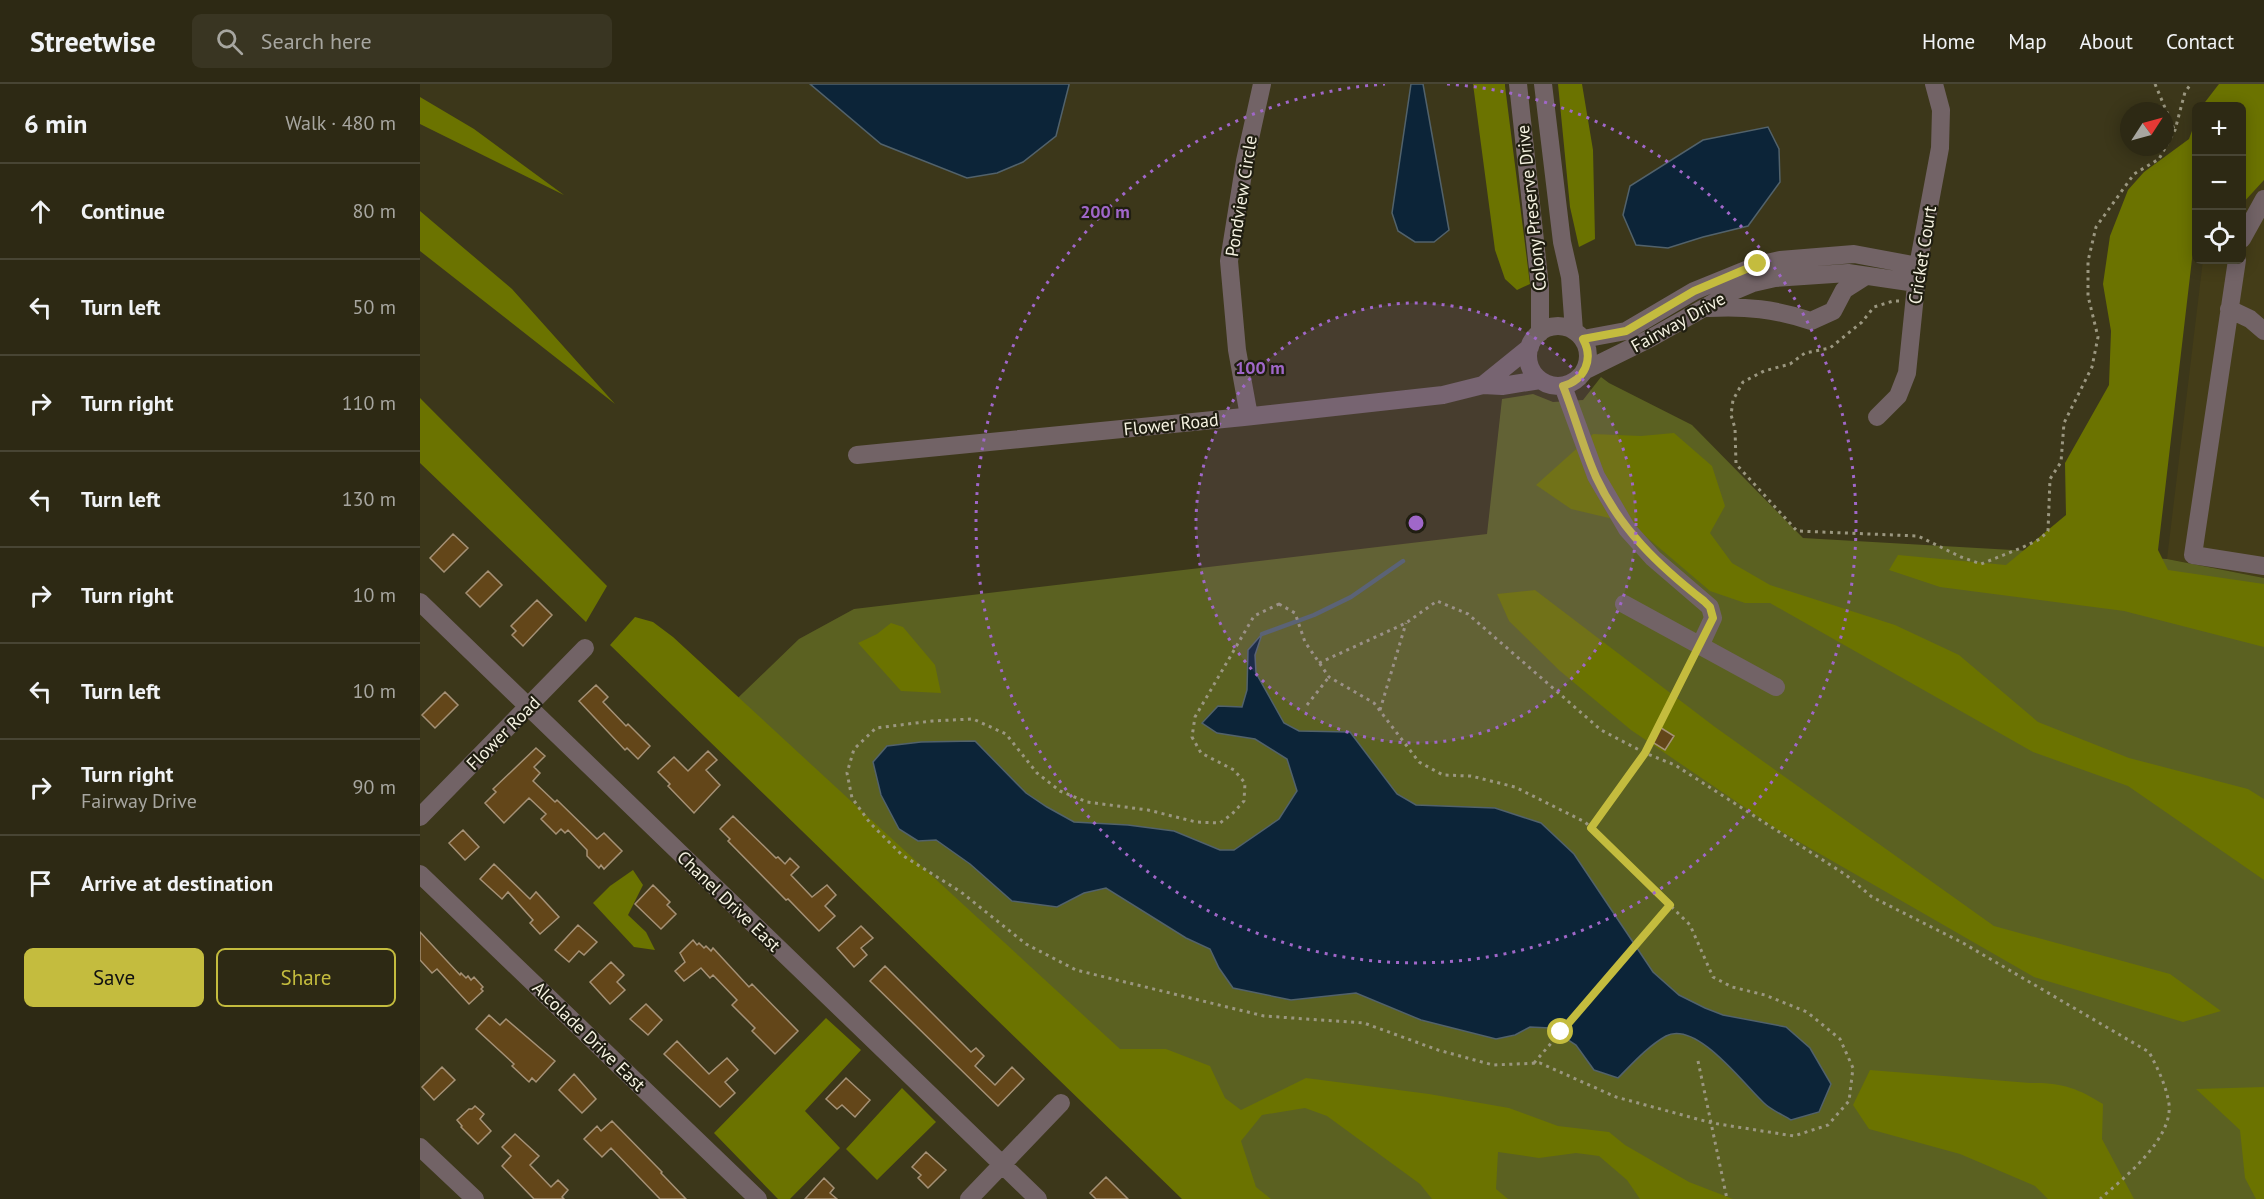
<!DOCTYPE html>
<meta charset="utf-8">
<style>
body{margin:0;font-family:"PT Sans",sans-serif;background:#393522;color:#f1f3f6}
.controls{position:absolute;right:18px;top:18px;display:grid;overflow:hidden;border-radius:9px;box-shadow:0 3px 15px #0003}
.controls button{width:54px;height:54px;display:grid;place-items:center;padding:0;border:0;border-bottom:2px solid #484534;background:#2d2914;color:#f1f3f6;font:30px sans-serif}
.compass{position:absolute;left:1700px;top:18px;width:54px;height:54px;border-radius:50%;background:#2d2914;box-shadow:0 3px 15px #0003;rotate:54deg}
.stop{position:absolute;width:18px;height:18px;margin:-14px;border:4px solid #c4bc3e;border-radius:50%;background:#fff}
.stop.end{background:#c4bc3e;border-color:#fff;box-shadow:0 2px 6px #0008}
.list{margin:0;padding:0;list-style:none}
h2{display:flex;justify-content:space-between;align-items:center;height:78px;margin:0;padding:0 24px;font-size:26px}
h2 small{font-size:20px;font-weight:400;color:#a7a6a0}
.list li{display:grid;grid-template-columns:39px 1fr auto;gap:18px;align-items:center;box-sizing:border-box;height:96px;padding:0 24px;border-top:2px solid #484534}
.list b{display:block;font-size:22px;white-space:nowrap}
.list p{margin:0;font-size:20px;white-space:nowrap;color:#a7a6a0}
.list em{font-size:20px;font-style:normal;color:#a7a6a0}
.actions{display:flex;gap:12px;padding:18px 24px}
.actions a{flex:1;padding:14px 0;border:2px solid #c4bc3e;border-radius:9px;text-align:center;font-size:21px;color:#c4bc3e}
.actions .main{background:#c4bc3e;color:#111}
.icon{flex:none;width:33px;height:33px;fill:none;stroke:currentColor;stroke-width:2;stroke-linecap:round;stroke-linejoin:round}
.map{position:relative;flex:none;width:1844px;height:1115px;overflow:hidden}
header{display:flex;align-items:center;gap:36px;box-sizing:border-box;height:84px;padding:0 30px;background:#2d2914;border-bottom:2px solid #484534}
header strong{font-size:28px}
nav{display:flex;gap:33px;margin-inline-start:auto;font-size:21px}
.search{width:420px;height:54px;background:#393522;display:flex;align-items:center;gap:15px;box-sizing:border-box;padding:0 21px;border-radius:9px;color:#a7a6a0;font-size:22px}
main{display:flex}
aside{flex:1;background:#2d2914}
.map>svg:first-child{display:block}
.built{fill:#443d18}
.green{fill:#5b6121}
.forest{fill:#6b7300}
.water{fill:#0c2438;stroke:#52626b;stroke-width:1.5}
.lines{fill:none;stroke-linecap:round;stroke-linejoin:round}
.stream{stroke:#52626b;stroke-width:4.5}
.building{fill:#634619;stroke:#a59176;stroke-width:1.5}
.path{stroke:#9b9780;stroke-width:3;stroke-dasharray:3 4.5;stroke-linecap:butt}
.minor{stroke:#726366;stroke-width:18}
.route{stroke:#c4bc3e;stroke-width:8}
.ring{fill:none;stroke:#a067c9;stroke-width:3;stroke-dasharray:3 6}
.labels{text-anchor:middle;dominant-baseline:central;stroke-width:4.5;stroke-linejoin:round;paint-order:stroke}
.street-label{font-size:18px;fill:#f5f2e1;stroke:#201e11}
.centre{fill:#a067c9;stroke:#201e11;stroke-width:3}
.ring-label{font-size:18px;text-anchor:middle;font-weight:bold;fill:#a067c9;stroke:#201e11;stroke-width:4.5;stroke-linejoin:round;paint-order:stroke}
</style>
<header>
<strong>Streetwise</strong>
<div class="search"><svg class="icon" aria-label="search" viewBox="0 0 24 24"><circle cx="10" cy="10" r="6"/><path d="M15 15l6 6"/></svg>Search here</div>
<nav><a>Home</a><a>Map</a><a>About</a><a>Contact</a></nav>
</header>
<main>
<aside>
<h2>6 min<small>Walk · 480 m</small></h2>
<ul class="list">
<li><svg class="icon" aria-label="ahead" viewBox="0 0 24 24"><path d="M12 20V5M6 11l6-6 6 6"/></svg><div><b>Continue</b></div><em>80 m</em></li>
<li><svg class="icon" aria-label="left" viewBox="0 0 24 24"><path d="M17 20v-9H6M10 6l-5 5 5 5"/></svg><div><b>Turn left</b></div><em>50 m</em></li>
<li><svg class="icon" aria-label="right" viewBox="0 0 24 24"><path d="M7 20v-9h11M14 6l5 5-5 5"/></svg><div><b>Turn right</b></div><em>110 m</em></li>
<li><svg class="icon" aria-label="left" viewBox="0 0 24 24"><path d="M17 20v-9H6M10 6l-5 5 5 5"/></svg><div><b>Turn left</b></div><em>130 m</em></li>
<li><svg class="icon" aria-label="right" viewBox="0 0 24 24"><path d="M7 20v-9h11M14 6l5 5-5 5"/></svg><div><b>Turn right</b></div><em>10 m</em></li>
<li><svg class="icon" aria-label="left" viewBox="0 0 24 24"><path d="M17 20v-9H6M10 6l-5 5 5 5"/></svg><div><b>Turn left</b></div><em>10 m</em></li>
<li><svg class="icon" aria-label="right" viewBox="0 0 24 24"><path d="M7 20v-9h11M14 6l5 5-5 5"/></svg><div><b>Turn right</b><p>Fairway Drive</p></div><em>90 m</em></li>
<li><svg class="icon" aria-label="arrive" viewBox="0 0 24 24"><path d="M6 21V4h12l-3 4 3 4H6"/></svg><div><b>Arrive at destination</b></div></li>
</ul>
<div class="actions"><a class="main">Save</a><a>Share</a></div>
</aside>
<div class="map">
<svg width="1844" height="1115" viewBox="0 0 1844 1115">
<rect width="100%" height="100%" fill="#3c371a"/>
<path class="built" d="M 1844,73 L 1844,494 L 1747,475 L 1783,176 L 1822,176 L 1822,95 Z"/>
<path class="green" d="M 1181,293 L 1189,299 L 1272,341 L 1383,454 L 1747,475 L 1844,494 L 1844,1115 L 797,1115 L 297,634 L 379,555 L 434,525 L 1067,450 L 1082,315 L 1113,310 L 1133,318 L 1163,316 Z"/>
<path class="forest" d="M 1053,0 L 1085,0 L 1085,2 L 1110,200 L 1097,206 L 1085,195 L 1075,166 Z
M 1138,0 L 1162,0 L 1173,66 L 1175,155 L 1159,163 L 1150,123 Z
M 1799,0 L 1844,0 L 1844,96 L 1822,120 L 1822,22 L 1782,22 Z
M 0,13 L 54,45 L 144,111 L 0,40 Z
M 1776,36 L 1776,155 L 1774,158 L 1738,466 L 1748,486 L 1844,500 L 1844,563 L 1704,527 L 1520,503 L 1469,486 L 1478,471 L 1586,481 L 1646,431 L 1645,379 L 1689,301 L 1691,247 L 1683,200 L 1690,152 L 1708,106 L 1724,88 L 1769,55 Z
M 0,127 L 92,205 L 195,320 L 0,167 Z
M 0,314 L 187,502 L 166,538 L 0,379 Z
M 1254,349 L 1292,382 L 1305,422 L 1290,449 L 1312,479 L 1350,501 L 1475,541 L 1539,571 L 1618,638 L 1709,674 L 1828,705 L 1844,715 L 1844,796 L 1708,702 L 1613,668 L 1350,519 L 1325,519 L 1290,507 L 1210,439 L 1151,425 L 1116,401 L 1173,350 L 1221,352 Z
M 1115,506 L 1295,643 L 1574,842 L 1750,890 L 1801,927 L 1763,938 L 1614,893 L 1355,744 L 1211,646 L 1140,587 L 1089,537 L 1077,510 Z
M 215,533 L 233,538 L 253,553 L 700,965 L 746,965 L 790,982 L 805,1014 L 821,1026 L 886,994 L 1009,1010 L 1089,1024 L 1138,1042 L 1189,1048 L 1205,1061 L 1269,1098 L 1313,1115 L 1220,1115 L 1207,1096 L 1179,1072 L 1156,1069 L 1119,1074 L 1078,1068 L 1076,1105 L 1088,1115 L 1012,1115 L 1000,1100 L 907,1032 L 885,1024 L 842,1031 L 821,1057 L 836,1103 L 851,1115 L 762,1115 L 190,561 Z
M 471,539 L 483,543 L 515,581 L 521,609 L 481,607 L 438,559 L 457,550 Z
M 213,786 L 223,801 L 208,831 L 226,848 L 235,866 L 214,863 L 173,819 L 190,802 Z
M 406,934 L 441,966 L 385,1027 L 420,1064 L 370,1115 L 358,1115 L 294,1049 Z
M 1450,986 L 1610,999 C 1640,998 1658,1004 1683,1020 L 1682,1055 L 1714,1115 L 1628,1115 L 1615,1102 L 1540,1070 L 1449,1045 L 1433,1021 Z
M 1844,1003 L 1844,1115 L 1836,1115 L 1825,1094 L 1820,1046 L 1776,1005 Z
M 482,1004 L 516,1038 L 457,1096 L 426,1065 Z"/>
<path class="water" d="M 390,0 L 649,0 L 649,1 L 636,52 L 603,78 L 577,89 L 547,94 L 461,60 Z
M 991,0 L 1003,0 L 1029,146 L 1014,158 L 995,158 L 978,147 L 972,129 Z
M 1348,43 L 1359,65 L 1360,98 L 1328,142 L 1283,153 L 1248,164 L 1216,161 L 1203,131 L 1210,102 L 1283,56 Z
M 842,550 L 835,571 L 836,589 L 864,639 L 879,647 L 930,648 L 977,710 L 996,721 L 1075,724 L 1121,739 L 1154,770 L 1233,888 L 1259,911 L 1285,924 L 1303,931 L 1366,943 L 1390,964 L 1411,1000 L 1399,1028 L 1371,1036 C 1363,1031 1351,1026 1344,1019 C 1325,1002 1277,936 1246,952 C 1228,962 1212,980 1198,994 L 1174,986 L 1156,961 L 1130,944 L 1110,943 L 1095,951 L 1076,955 L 1001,936 L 936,909 L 871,916 L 813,904 L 799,884 L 790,865 L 766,854 L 686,804 L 664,809 L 637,823 L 592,817 L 550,780 L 516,756 L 498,757 L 479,745 L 461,711 L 453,678 L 467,662 L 501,658 L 555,657 L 606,709 L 627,723 L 654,738 L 708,741 L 754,747 L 800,766 L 814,766 L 859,735 L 877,707 L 867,675 L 835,655 L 797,649 L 782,639 L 798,622 L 822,623 L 827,606 L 828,566 Z"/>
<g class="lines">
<path class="stream" d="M 842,550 L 894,531 L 931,513 L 983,477"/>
</g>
<path class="building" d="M 33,450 L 48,464 L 24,488 L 10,474 Z
M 68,487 L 82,501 L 60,523 L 46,509 Z
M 117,516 L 132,531 L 103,562 L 92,551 L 96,547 L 91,542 Z
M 176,601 L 188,613 L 183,618 L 206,642 L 208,640 L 230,662 L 218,675 L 207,664 L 205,666 L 159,617 Z
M 25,608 L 38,621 L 15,644 L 2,631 Z
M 1238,642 L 1254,652 L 1245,666 L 1229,656 Z
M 116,664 L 125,672 L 114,683 L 120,689 L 113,697 L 135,718 L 137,716 L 177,755 L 184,749 L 202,767 L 184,785 L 181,781 L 179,784 L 167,772 L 167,766 L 148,746 L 145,749 L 141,745 L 136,750 L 121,735 L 126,730 L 109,714 L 84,739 L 65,719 L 76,708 L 73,705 Z
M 288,667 L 297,676 L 286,686 L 300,701 L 274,729 L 248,702 L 250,700 L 238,688 L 254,673 L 268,687 Z
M 313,732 L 356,774 L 358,773 L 365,780 L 370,774 L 379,783 L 371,791 L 392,813 L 407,801 L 416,811 L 405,822 L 415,832 L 399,847 L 368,815 L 366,816 L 308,757 L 310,755 L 300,745 Z
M 43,746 L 59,763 L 45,776 L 29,759 Z
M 74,780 L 110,815 L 116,808 L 139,833 L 120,850 L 110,839 L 113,836 L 88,808 L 82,815 L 60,795 Z
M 233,801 L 250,818 L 247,821 L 256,830 L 241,845 L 215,820 Z
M 158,841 L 177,858 L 164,871 L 159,867 L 149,878 L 135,866 Z
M 441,842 L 453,854 L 441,864 L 447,871 L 434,883 L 417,864 Z
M 0,848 L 40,891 L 41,889 L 46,894 L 48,892 L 51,896 L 54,893 L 63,903 L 61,905 L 63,907 L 49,920 L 17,885 L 12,889 L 0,876 Z
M 273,856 L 277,861 L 279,859 L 284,864 L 286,862 L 291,867 L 293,864 L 329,903 L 332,900 L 378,947 L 355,970 L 332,947 L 335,944 L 312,921 L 317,916 L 293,891 L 290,894 L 281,884 L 264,897 L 255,887 L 265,878 L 260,869 Z
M 191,878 L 204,891 L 197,898 L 205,906 L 190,920 L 170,898 Z
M 465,882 L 551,968 L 556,964 L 564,972 L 555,982 L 575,1001 L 592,983 L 604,995 L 578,1022 L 450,897 Z
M 226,920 L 242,936 L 228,951 L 210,935 Z
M 69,931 L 80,941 L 86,935 L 135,977 L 116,998 L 112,994 L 109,998 L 92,982 L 94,980 L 56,945 Z
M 257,957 L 289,990 L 307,974 L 318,986 L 305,998 L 315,1009 L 300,1023 L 244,970 Z
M 22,983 L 35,996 L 14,1016 L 2,1003 Z
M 154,990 L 176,1015 L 162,1029 L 139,1006 Z
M 426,994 L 450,1016 L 435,1033 L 422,1021 L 417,1025 L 406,1015 Z
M 55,1022 L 64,1030 L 60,1035 L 71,1047 L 58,1060 L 41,1043 L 42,1042 L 37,1036 L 49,1025 L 52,1025 Z
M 192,1037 L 242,1088 L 241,1089 L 266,1115 L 240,1115 L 191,1064 L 182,1073 L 164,1055 L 177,1042 L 181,1047 Z
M 95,1050 L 119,1072 L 110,1081 L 131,1103 L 138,1096 L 148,1106 L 142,1113 L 144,1115 L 114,1115 L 82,1082 L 91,1072 L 82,1063 Z
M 506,1068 L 526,1086 L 508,1104 L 498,1094 L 501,1091 L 492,1083 Z
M 686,1093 L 708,1115 L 676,1115 L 670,1109 Z
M 404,1094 L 414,1104 L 410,1109 L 417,1115 L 385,1115 Z"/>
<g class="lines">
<path class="path" d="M 1735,0 L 1754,45
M 1479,217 L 1473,217 L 1454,223 L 1442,238 L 1410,264 L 1385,269 L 1370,280 L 1344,287 L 1323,298 L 1313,316 L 1311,331 L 1315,344 L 1316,380 L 1377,447 L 1498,452 L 1541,473 L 1561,480 L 1601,464 L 1620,455 L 1628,447 L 1630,395 L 1641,378 L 1644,339 L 1672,283 L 1678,253 L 1668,212 L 1668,177 L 1676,143 L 1714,90 L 1739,75 L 1755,46 L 1765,8 L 1771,0
M 859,520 L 875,529 L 885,558 L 909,593 L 954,619 L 999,678 L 1023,691 L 1051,692 L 1095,703 L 1165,738 L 1270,841 L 1293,893 L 1312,903 L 1345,911 L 1387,928 L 1420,955 L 1433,984 L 1429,1017 L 1408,1041 L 1374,1052 L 1292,1039 L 1196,1013 L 1120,979 L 1073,981 L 1018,966 L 944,939 L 844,932 L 656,886 L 606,860 L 541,808 L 482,771 L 450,739 L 432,714 L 427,689 L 434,665 L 456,644 L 512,637 L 553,635 L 586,650 L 617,689 L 640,707 L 667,718 L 728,726 L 776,738 L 800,739 L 812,730 L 824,717 L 825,699 L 814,686 L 781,669 L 772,653 L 775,633 L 834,532 Z
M 899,579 L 986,539 L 1017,517 L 1048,530 L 1181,646 L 1225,669 L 1273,575
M 887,621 L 909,593
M 960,626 L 986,539
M 1171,745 L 1225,669 L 1255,681 L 1426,791 L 1452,813 L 1543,859 L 1729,968 C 1738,985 1746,1001 1749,1020 C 1753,1055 1704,1094 1680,1115
M 1278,977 L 1307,1115
M 1114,979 L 1250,821"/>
<path class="minor" d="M 1098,0 L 1120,203 L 1120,249
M 1123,0 L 1142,158 L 1150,193 L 1154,247
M 1822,155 L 1844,115
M 1817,176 L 1773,471 L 1844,482
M 1288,224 C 1326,222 1355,225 1391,237 L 1413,227 L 1424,206 L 1446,192
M 1809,225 L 1830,235 L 1844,247
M1108 272a30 30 0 1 1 60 0a30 30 0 1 1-60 0Z
M 1163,255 L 1206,247 L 1274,207 L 1338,181 L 1360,176 L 1434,170 L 1498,182
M 1164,287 L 1229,255 L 1314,207 L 1333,199 L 1355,194 L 1428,189 L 1496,199
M 1063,301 L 1110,263
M 1143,302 L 1176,392 L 1207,445 L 1233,474 L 1290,523 L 1293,534 L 1280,562
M 829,332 L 817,266 L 809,177 L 825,77 L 842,0
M 1457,333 L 1478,312 L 1487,289 L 1498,182 L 1520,64 L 1521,26 L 1514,0
M 437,371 L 824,333 L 1023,311 L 1063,301 L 1082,302 L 1120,296
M 0,518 L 618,1115
M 1204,520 L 1356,603
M 0,733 L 165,564
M 0,790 L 338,1115
M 0,1063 L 55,1115
M 549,1115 L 641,1019"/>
</g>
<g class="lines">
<path class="route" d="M 1141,948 L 1250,821 L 1171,744 L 1225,669 L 1293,534 L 1290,523 L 1284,517 C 1239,482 1200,445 1176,393 C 1163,364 1155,332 1143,302 C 1165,296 1174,275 1163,255 L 1206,247 L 1274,207 L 1338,180"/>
</g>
<circle cx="996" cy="439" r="220" fill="#a067c9" fill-opacity=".12"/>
<g class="ring">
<circle cx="996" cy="439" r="220"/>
<path d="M1027 0A440 440 0 1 1 965 0"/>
</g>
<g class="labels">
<g class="street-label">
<text transform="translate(821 112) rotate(-81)">Pondview Circle</text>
<text transform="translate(1111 124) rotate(-96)">Colony Preserve Drive</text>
<text transform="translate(1502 171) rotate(-81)">Cricket Court</text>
<text transform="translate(1258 238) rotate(-29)">Fairway Drive</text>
<text transform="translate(751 340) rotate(-6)">Flower Road</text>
<text transform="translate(83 649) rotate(-45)">Flower Road</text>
<text transform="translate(309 817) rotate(44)">Chanel Drive East</text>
<text transform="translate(169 952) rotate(44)">Alcolade Drive East</text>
</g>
</g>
<circle cx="996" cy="439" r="9" class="centre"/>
<g class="ring-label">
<text x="685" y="134">200 m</text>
<text x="840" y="290">100 m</text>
</g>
</svg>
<div class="controls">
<button>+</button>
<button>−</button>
<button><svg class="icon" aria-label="locate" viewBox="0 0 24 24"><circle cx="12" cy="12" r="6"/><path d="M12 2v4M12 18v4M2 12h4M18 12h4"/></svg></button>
</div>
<svg class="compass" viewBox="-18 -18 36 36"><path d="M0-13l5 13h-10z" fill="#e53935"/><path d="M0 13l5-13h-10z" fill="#a7a6a0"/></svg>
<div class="stop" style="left:1141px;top:948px"></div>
<div class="stop end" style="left:1338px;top:180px"></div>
</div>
</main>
